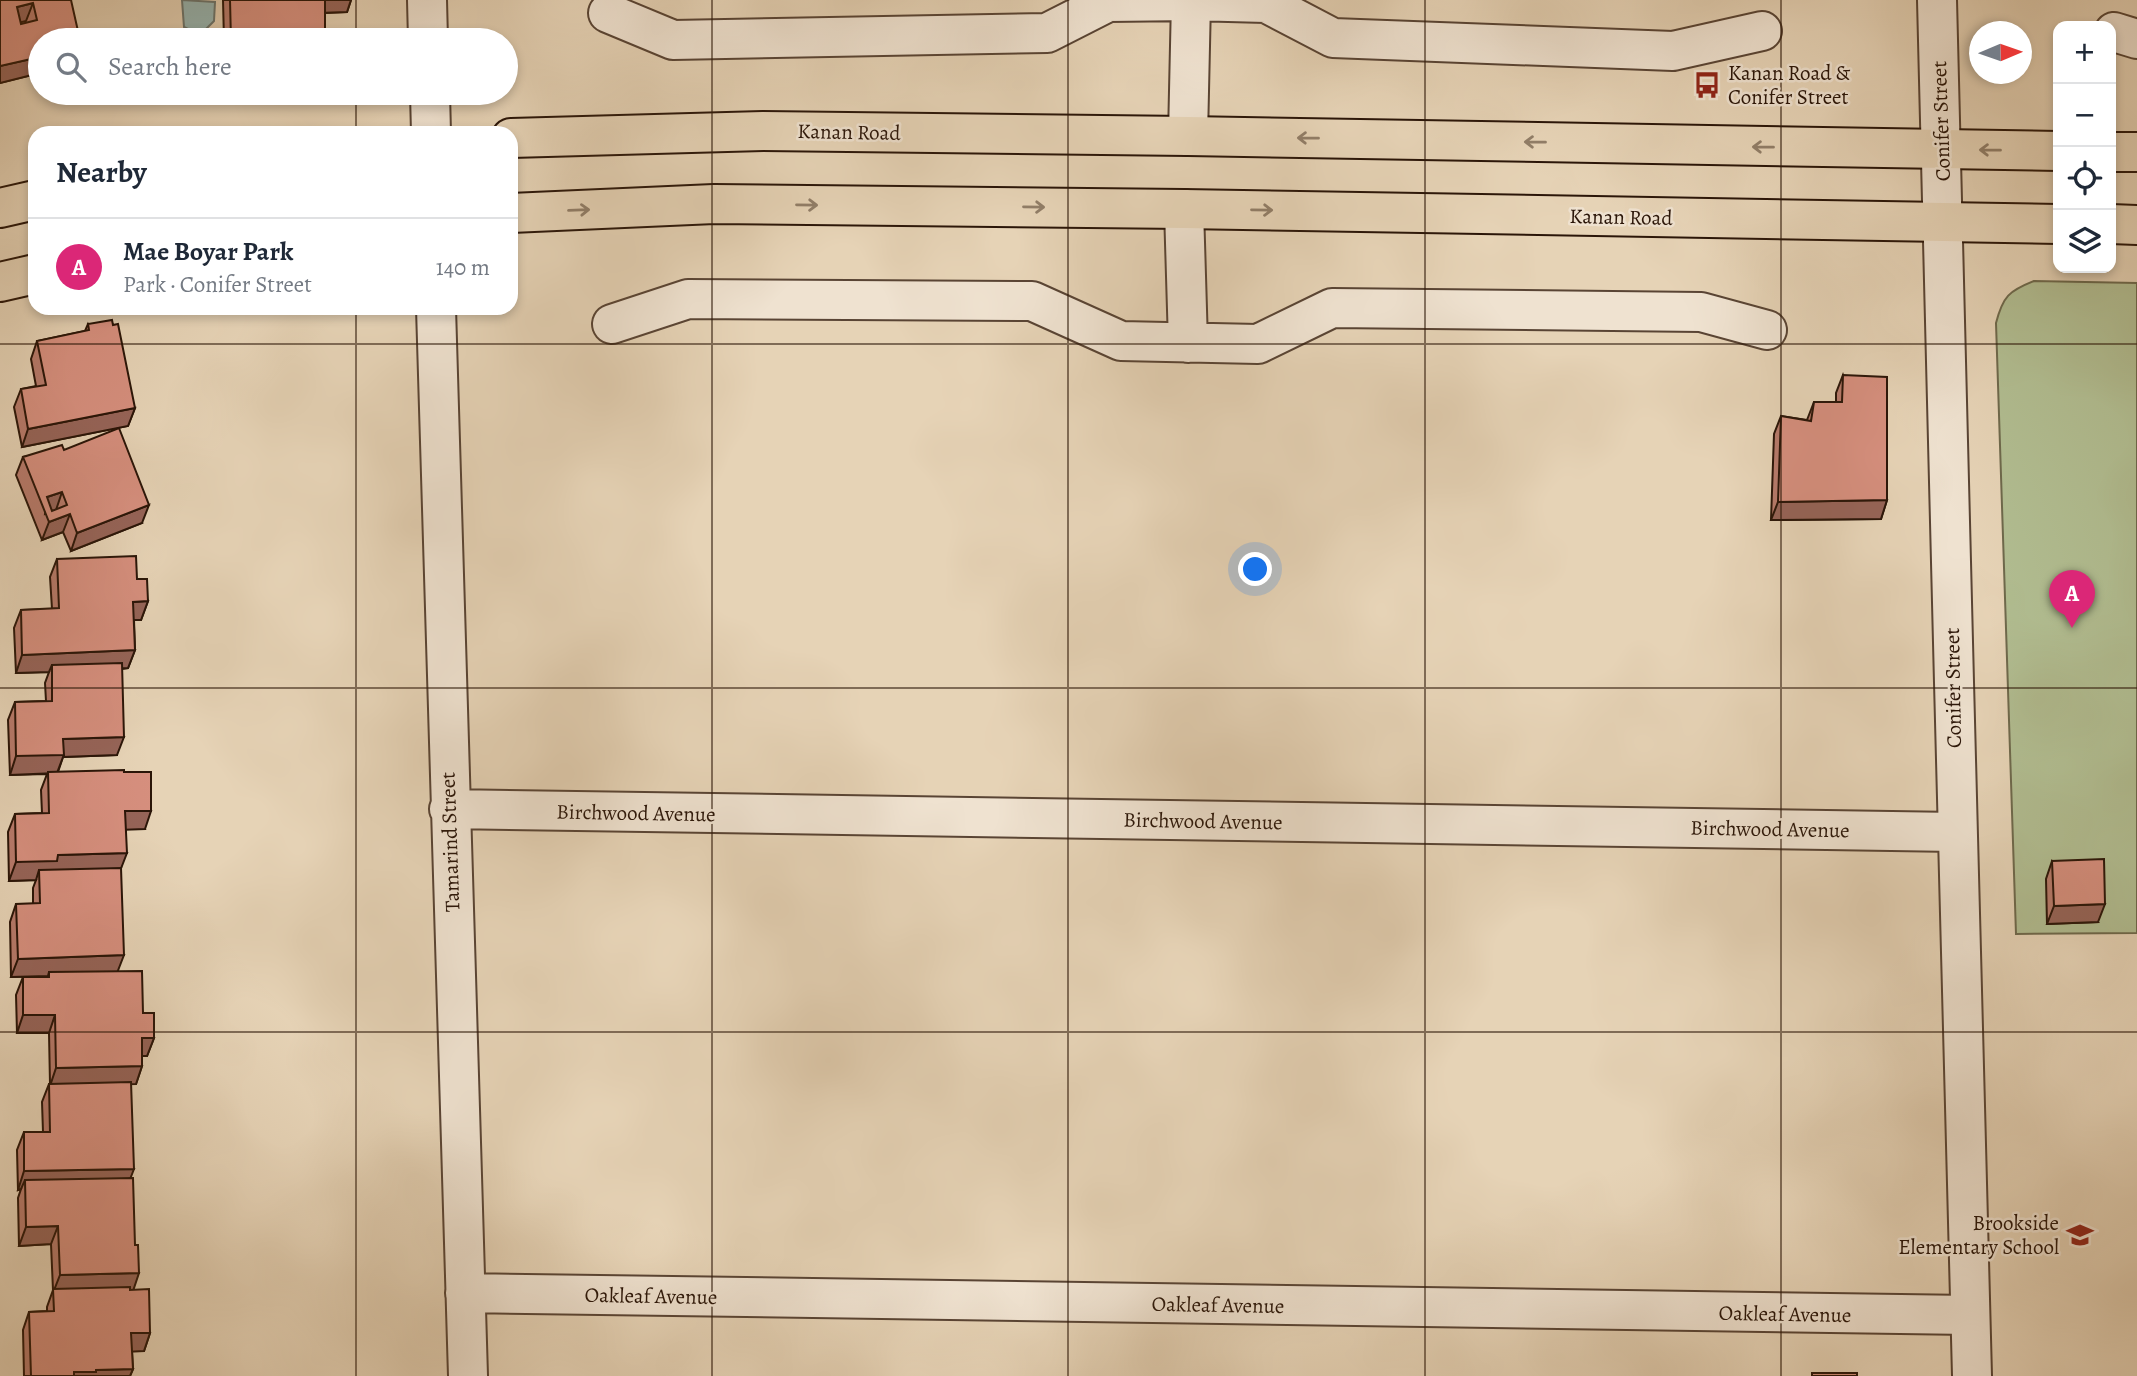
<!DOCTYPE html>
<meta charset="utf-8">
<style>
body{margin:0;font-family:Alegreya,serif;background:#f2f2f3;color:#1f2937}
.controls{position:absolute;right:21px;top:21px;display:grid;overflow:hidden;border-radius:14px;box-shadow:0 4px 10px #0003}
.controls button{width:63px;height:63px;display:grid;place-items:center;padding:0;border:0;border-bottom:2px solid #e0e1e3;background:#fff;color:#1f2937;font:35px sans-serif}
.compass{position:absolute;left:1969px;top:21px;width:63px;height:63px;border-radius:50%;background:#fff;box-shadow:0 4px 10px #0003;rotate:88deg}
.you{position:absolute;left:1256px;top:570px;width:24px;height:24px;margin:-18px;border:5px solid #fff;border-radius:50%;background:#1a73e8;box-shadow:0 0 0 10px #1a73e833}
.badge{display:grid;place-items:center;width:46px;height:46px;border-radius:50%;background:#db2777;color:#fff;font-size:23px;font-weight:700}
.pin{position:absolute;translate:-50% -58px;filter:drop-shadow(0 2px 4px #0008)}
.pin::after{content:'';position:absolute;top:37px;width:24px;height:21px;background:inherit;clip-path:polygon(0 0,100% 0,50% 100%)}
.list{margin:0;padding:0;list-style:none}
h2{display:flex;justify-content:space-between;align-items:center;height:91px;margin:0;padding:0 28px;font-size:30px}
h2 small{font-size:23px;font-weight:400;color:#747a83}
.list li{display:grid;grid-template-columns:46px 1fr auto;gap:21px;align-items:center;box-sizing:border-box;height:98px;padding:0 28px;border-top:2px solid #e0e1e3}
.list b{display:block;font-size:26px;white-space:nowrap}
.list p{margin:0;font-size:23px;white-space:nowrap;color:#747a83}
.list em{font-size:23px;font-style:normal;color:#747a83}
.icon{flex:none;width:38px;height:38px;fill:none;stroke:currentColor;stroke-width:2;stroke-linecap:round;stroke-linejoin:round}
.map{position:relative;flex:none;width:2137px;height:1376px;overflow:hidden}
.search{position:absolute;background:#fff;box-shadow:0 4px 10px #0003;left:28px;top:28px;width:490px;height:77px;display:flex;align-items:center;gap:18px;box-sizing:border-box;padding:0 24px;border-radius:38px;color:#747a83;font-size:26px}
.panel{position:absolute;background:#fff;box-shadow:0 4px 10px #0003;left:28px;top:126px;width:490px;height:189px;border-radius:21px}
.map>svg:first-child{display:block}
.green{fill:#b1bd91;stroke:#6e694c;stroke-width:2}
.water{fill:#97b7b4;stroke:#6b766f;stroke-width:2}
.lines{fill:none;stroke-linecap:round;stroke-linejoin:round}
.minor-casing{stroke:#594434;stroke-width:42}
.major-casing{stroke:#2a1508;stroke-width:42}
.minor{stroke:#efe2d0;stroke-width:38}
.major{stroke:#e6d3b6;stroke-width:38}
.wall{fill:#b87b6c;stroke:#2a1508;stroke-width:2}
.shaded-wall{fill:#966458;stroke:#2a1508;stroke-width:2}
.building{fill:#d68f7e;stroke:#2a1508;stroke-width:2;fill-rule:evenodd}
.oneway{stroke:#917e68}
.grid{fill:none;stroke:#2a1508;stroke-width:2;stroke-opacity:0.55}
.labels{text-anchor:middle;dominant-baseline:central;stroke-width:5;stroke-linejoin:round;paint-order:stroke}
.poi-label{font-size:21px;fill:#2a1508;stroke:#efe2d0;text-anchor:start}
.street-label{font-size:21px;fill:#2a1508;stroke:#efe2d0}
</style>
<div class="map">
<svg width="2137" height="1376" viewBox="0 0 2137 1376">
<rect width="100%" height="100%" fill="#e6d3b6"/>
<filter id="stains"><feTurbulence type="fractalNoise" baseFrequency=".00286" numOctaves="4"/><feColorMatrix values="0 0 0 0 .2 0 0 0 0 .09 0 0 0 0 .02 0 0 0 .5 -.17"/></filter>
<radialGradient id="worn" r=".72"><stop offset=".6" stop-color="#630" stop-opacity="0"/><stop offset="1" stop-color="#630" stop-opacity=".3"/></radialGradient>
<path class="green" d="M 2034,281 L 2137,283 L 2137,933 L 2016,934 L 1996,323 C 2003,296 2009,291 2034,281 Z"/>
<path class="water" d="M 182,0 L 215,2 L 214,21 L 200,35 L 184,27 Z"/>
<g class="lines">
<defs>
<path id="minor" d="M 427,0 L 428,40
M 1937,0 C 1951,459 1957,917 1972,1376
M 608,13 L 673,40 L 1047,33 L 1108,2 L 1191,1 L 1266,3 L 1333,38 L 1673,51 L 1762,31
M 2114,32 L 2137,39
M 430,93 L 431,133
M 1188,136 L 1191,1
M 1184,209 L 1188,343
M 436,308 L 468,1376
M 612,324 L 688,299 L 1032,301 L 1121,341 L 1258,344 L 1332,308 L 1701,312 L 1767,330
M 449,809 L 1956,832
M 465,1293 L 1970,1315"/>
<path id="major" d="M 511,138 L 763,131 L 1188,136 L 2058,151
M 2111,152 L 2137,152
M 0,208 L 35,200
M 511,213 L 714,204 L 1184,209 L 2058,224
M 2111,224 L 2137,225
M 0,282 L 35,274"/>
</defs>
<use href="#minor" class="minor-casing"/>
<use href="#major" class="major-casing"/>
<use href="#minor" class="minor"/>
<use href="#major" class="major"/>
</g>
<path class="wall" d="M 0,0 L 71,0 L 40,40 L 40,73 L 0,83 Z
M 223,0 L 351,0 L 347,12 L 325,13 L 325,40 L 224,40 Z
M 88,324 L 135,408 L 128,426 L 22,447 L 14,407 L 21,389 L 36,386 L 31,359 L 37,341 L 85,331 Z
M 1843,375 L 1887,500 L 1881,519 L 1771,520 L 1774,434 L 1781,416 L 1807,420 L 1814,402 L 1836,402 L 1836,393 Z
M 64,450 L 142,523 L 71,551 L 63,532 L 42,540 L 16,475 L 23,457 Z
M 57,559 L 137,579 L 148,601 L 141,620 L 134,620 L 135,650 L 128,668 L 122,669 L 117,755 L 63,757 L 58,772 L 124,772 L 145,829 L 126,829 L 121,868 L 118,971 L 143,1013 L 154,1038 L 147,1056 L 142,1056 L 142,1066 L 136,1084 L 131,1084 L 130,1178 L 133,1290 L 150,1333 L 144,1351 L 132,1351 L 133,1369 L 130,1376 L 24,1376 L 23,1330 L 29,1312 L 47,1311 L 47,1307 L 53,1290 L 51,1244 L 19,1246 L 18,1198 L 21,1189 L 18,1190 L 17,1150 L 24,1132 L 43,1132 L 42,1102 L 49,1084 L 50,1084 L 49,1033 L 17,1033 L 16,995 L 23,977 L 48,976 L 11,977 L 10,922 L 16,904 L 33,904 L 33,888 L 36,880 L 9,881 L 8,832 L 15,814 L 42,813 L 41,790 L 47,774 L 10,775 L 8,720 L 15,702 L 46,701 L 45,683 L 49,672 L 16,673 L 14,628 L 21,610 L 52,609 L 50,577 Z
M 2052,861 L 2098,922 L 2047,924 L 2046,879 Z"/>
<path class="shaded-wall" d="M 323,0 L 351,0 L 347,12 L 318,13 Z
M 33,3 L 26,21 L 10,25 L 17,7 Z
M 40,57 L 40,73 L 0,83 L 0,66 Z
M 135,408 L 128,426 L 22,447 L 28,429 Z
M 62,492 L 56,510 L 45,514 L 47,497 Z
M 1887,500 L 1881,519 L 1771,520 L 1778,502 Z
M 149,505 L 142,523 L 71,551 L 77,533 Z
M 70,514 L 63,532 L 42,540 L 49,522 Z
M 148,601 L 141,620 L 127,620 L 133,602 Z
M 135,650 L 128,668 L 52,672 L 52,665 L 49,672 L 16,673 L 22,655 Z
M 124,737 L 117,755 L 63,757 L 57,773 L 10,775 L 16,756 L 63,739 Z
M 125,811 L 151,811 L 145,829 L 119,830 Z
M 127,853 L 120,871 L 39,870 L 36,880 L 9,881 L 16,862 L 58,855 Z
M 2105,904 L 2098,922 L 2047,924 L 2054,906 Z
M 124,955 L 117,973 L 49,972 L 48,976 L 11,977 L 18,959 Z
M 23,1015 L 55,1015 L 49,1033 L 17,1033 Z
M 142,1038 L 154,1038 L 147,1056 L 135,1056 Z
M 142,1066 L 136,1084 L 50,1086 L 56,1068 Z
M 134,1169 L 127,1187 L 25,1180 L 21,1189 L 18,1190 L 24,1171 Z
M 58,1226 L 51,1244 L 19,1246 L 26,1227 Z
M 139,1273 L 133,1291 L 53,1293 L 60,1275 Z
M 131,1333 L 150,1333 L 144,1351 L 125,1352 Z
M 133,1369 L 130,1376 L 73,1376 L 74,1372 L 96,1370 Z"/>
<path class="building" d="M 0,0 L 71,0 L 80,40 L 40,40 L 40,57 L 0,66 ZM 33,3 L 37,20 L 21,24 L 17,7 Z
M 230,0 L 325,0 L 325,40 L 231,40 Z
M 112,320 L 113,325 L 118,324 L 135,408 L 28,429 L 21,389 L 46,385 L 37,341 L 89,330 L 88,324 Z
M 1843,375 L 1887,377 L 1887,500 L 1778,502 L 1781,416 L 1811,421 L 1814,402 L 1842,402 Z
M 119,428 L 149,505 L 77,533 L 70,514 L 49,522 L 23,457 L 62,445 L 64,450 ZM 62,492 L 67,505 L 52,511 L 47,497 Z
M 136,556 L 137,579 L 147,579 L 148,601 L 133,602 L 135,650 L 22,655 L 21,610 L 59,608 L 57,559 Z
M 122,663 L 124,737 L 63,739 L 64,755 L 16,756 L 15,702 L 52,701 L 52,665 Z
M 124,770 L 124,772 L 151,772 L 151,811 L 125,811 L 127,853 L 58,855 L 57,861 L 16,862 L 15,814 L 49,813 L 48,772 Z
M 2104,859 L 2105,904 L 2054,906 L 2052,861 Z
M 121,868 L 124,955 L 18,959 L 16,904 L 40,903 L 39,870 Z
M 142,971 L 143,1013 L 154,1013 L 154,1038 L 142,1038 L 142,1066 L 56,1068 L 55,1015 L 23,1015 L 23,977 L 49,977 L 49,972 Z
M 131,1082 L 134,1169 L 24,1171 L 24,1132 L 50,1132 L 49,1084 Z
M 133,1178 L 135,1245 L 138,1245 L 139,1273 L 60,1275 L 58,1226 L 26,1227 L 25,1180 Z
M 130,1287 L 130,1290 L 149,1289 L 150,1333 L 131,1333 L 133,1369 L 96,1370 L 96,1372 L 74,1372 L 74,1376 L 31,1376 L 29,1312 L 54,1311 L 53,1289 Z
M 1812,1373 L 1857,1373 L 1857,1376 L 1812,1376 Z"/>
<defs><path id="oneway-shaft" d="M-6 0H5M1.5-3L5.5 0L1.5 3" fill="none" stroke-width="1.6" stroke-linecap="round" stroke-linejoin="round" transform="scale(1.75)"/></defs>
<g class="oneway">
<use href="#oneway-shaft" transform="translate(1308 138) rotate(-179)"/>
<use href="#oneway-shaft" transform="translate(1535 142) rotate(-179)"/>
<use href="#oneway-shaft" transform="translate(1763 147) rotate(-179)"/>
<use href="#oneway-shaft" transform="translate(1990 150) rotate(-179)"/>
<use href="#oneway-shaft" transform="translate(807 205) rotate(1)"/>
<use href="#oneway-shaft" transform="translate(1034 207) rotate(1)"/>
<use href="#oneway-shaft" transform="translate(579 210) rotate(-2)"/>
<use href="#oneway-shaft" transform="translate(1262 210) rotate(1)"/>
</g>
<path class="grid" d="M 356,0 L 356,40M 712,0 L 712,1376M 1068,0 L 1068,1376M 1425,0 L 1425,1376M 1781,0 L 1781,1376M 356,93 L 356,133M 356,308 L 356,1376M 0,344 L 2137,344M 0,688 L 2137,688M 0,1032 L 2137,1032"/>
<defs>
<symbol id="bus-bare" viewBox="-9 -9 18 18"><path d="M-5-6H5V4H4V6H2V4H-2V6H-4V4H-5ZM-3.5-4V0h7V-4ZM-3.5 1.2v1.5H-2V1.2ZM2 1.2v1.5H3.5V1.2Z" fill="#8f2418" stroke="#efe2d0" stroke-width="2.5" paint-order="stroke"/></symbol>
<symbol id="school-bare" viewBox="-9 -9 18 18"><path d="M0-5L7-2L0 1L-7-2ZM-4 1L0 2.5L4 1V4Q0 6-4 4Z" fill="#8f2418" stroke="#efe2d0" stroke-width="2.5" paint-order="stroke"/></symbol>
</defs>
<g fill-rule="evenodd">
<use href="#bus-bare" x="1688" y="66" width="38" height="38"/>
<use href="#school-bare" x="2061" y="1216" width="38" height="38"/>
</g>
<g class="labels">
<g class="poi-label">
<text x="1728" y="73">Kanan Road &amp;<tspan x="1728" dy="24">Conifer Street</tspan></text>
<text x="2059" y="1223" text-anchor="end">Brookside<tspan x="2059" dy="24">Elementary School</tspan></text>
</g>
<g class="street-label">
<text transform="translate(1941 121) rotate(-92)">Conifer Street</text>
<text transform="translate(849 132) rotate(1)">Kanan Road</text>
<text transform="translate(1621 217) rotate(1)">Kanan Road</text>
<text transform="translate(1953 688) rotate(-91)">Conifer Street</text>
<text transform="translate(636 813) rotate(1)">Birchwood Avenue</text>
<text transform="translate(1203 821) rotate(1)">Birchwood Avenue</text>
<text transform="translate(1770 829) rotate(1)">Birchwood Avenue</text>
<text transform="translate(450 842) rotate(-92)">Tamarind Street</text>
<text transform="translate(651 1296) rotate(1)">Oakleaf Avenue</text>
<text transform="translate(1218 1305) rotate(1)">Oakleaf Avenue</text>
<text transform="translate(1785 1314) rotate(1)">Oakleaf Avenue</text>
</g>
</g>
<rect width="100%" height="100%" filter="url(#stains)"/>
<rect width="100%" height="100%" fill="url(#worn)"/>
</svg>
<div class="controls">
<button>+</button>
<button>−</button>
<button><svg class="icon" aria-label="locate" viewBox="0 0 24 24"><circle cx="12" cy="12" r="6"/><path d="M12 2v4M12 18v4M2 12h4M18 12h4"/></svg></button>
<button><svg class="icon" aria-label="layers" viewBox="0 0 24 24"><path d="M12 4l9 5-9 5-9-5zM3 14l9 5 9-5"/></svg></button>
</div>
<svg class="compass" viewBox="-18 -18 36 36"><path d="M0-13l5 13h-10z" fill="#e53935"/><path d="M0 13l5-13h-10z" fill="#747a83"/></svg>
<div class="you"></div>
<div class="pin badge" style="left:2072px;top:628px">A</div>
<div class="search"><svg class="icon" aria-label="search" viewBox="0 0 24 24"><circle cx="10" cy="10" r="6"/><path d="M15 15l6 6"/></svg>Search here</div>
<section class="panel">
<h2>Nearby<small></small></h2>
<ul class="list">
<li><span class="badge">A</span><div><b>Mae Boyar Park</b><p>Park · Conifer Street</p></div><em>140 m</em></li>
</ul>
</section>
</div>
